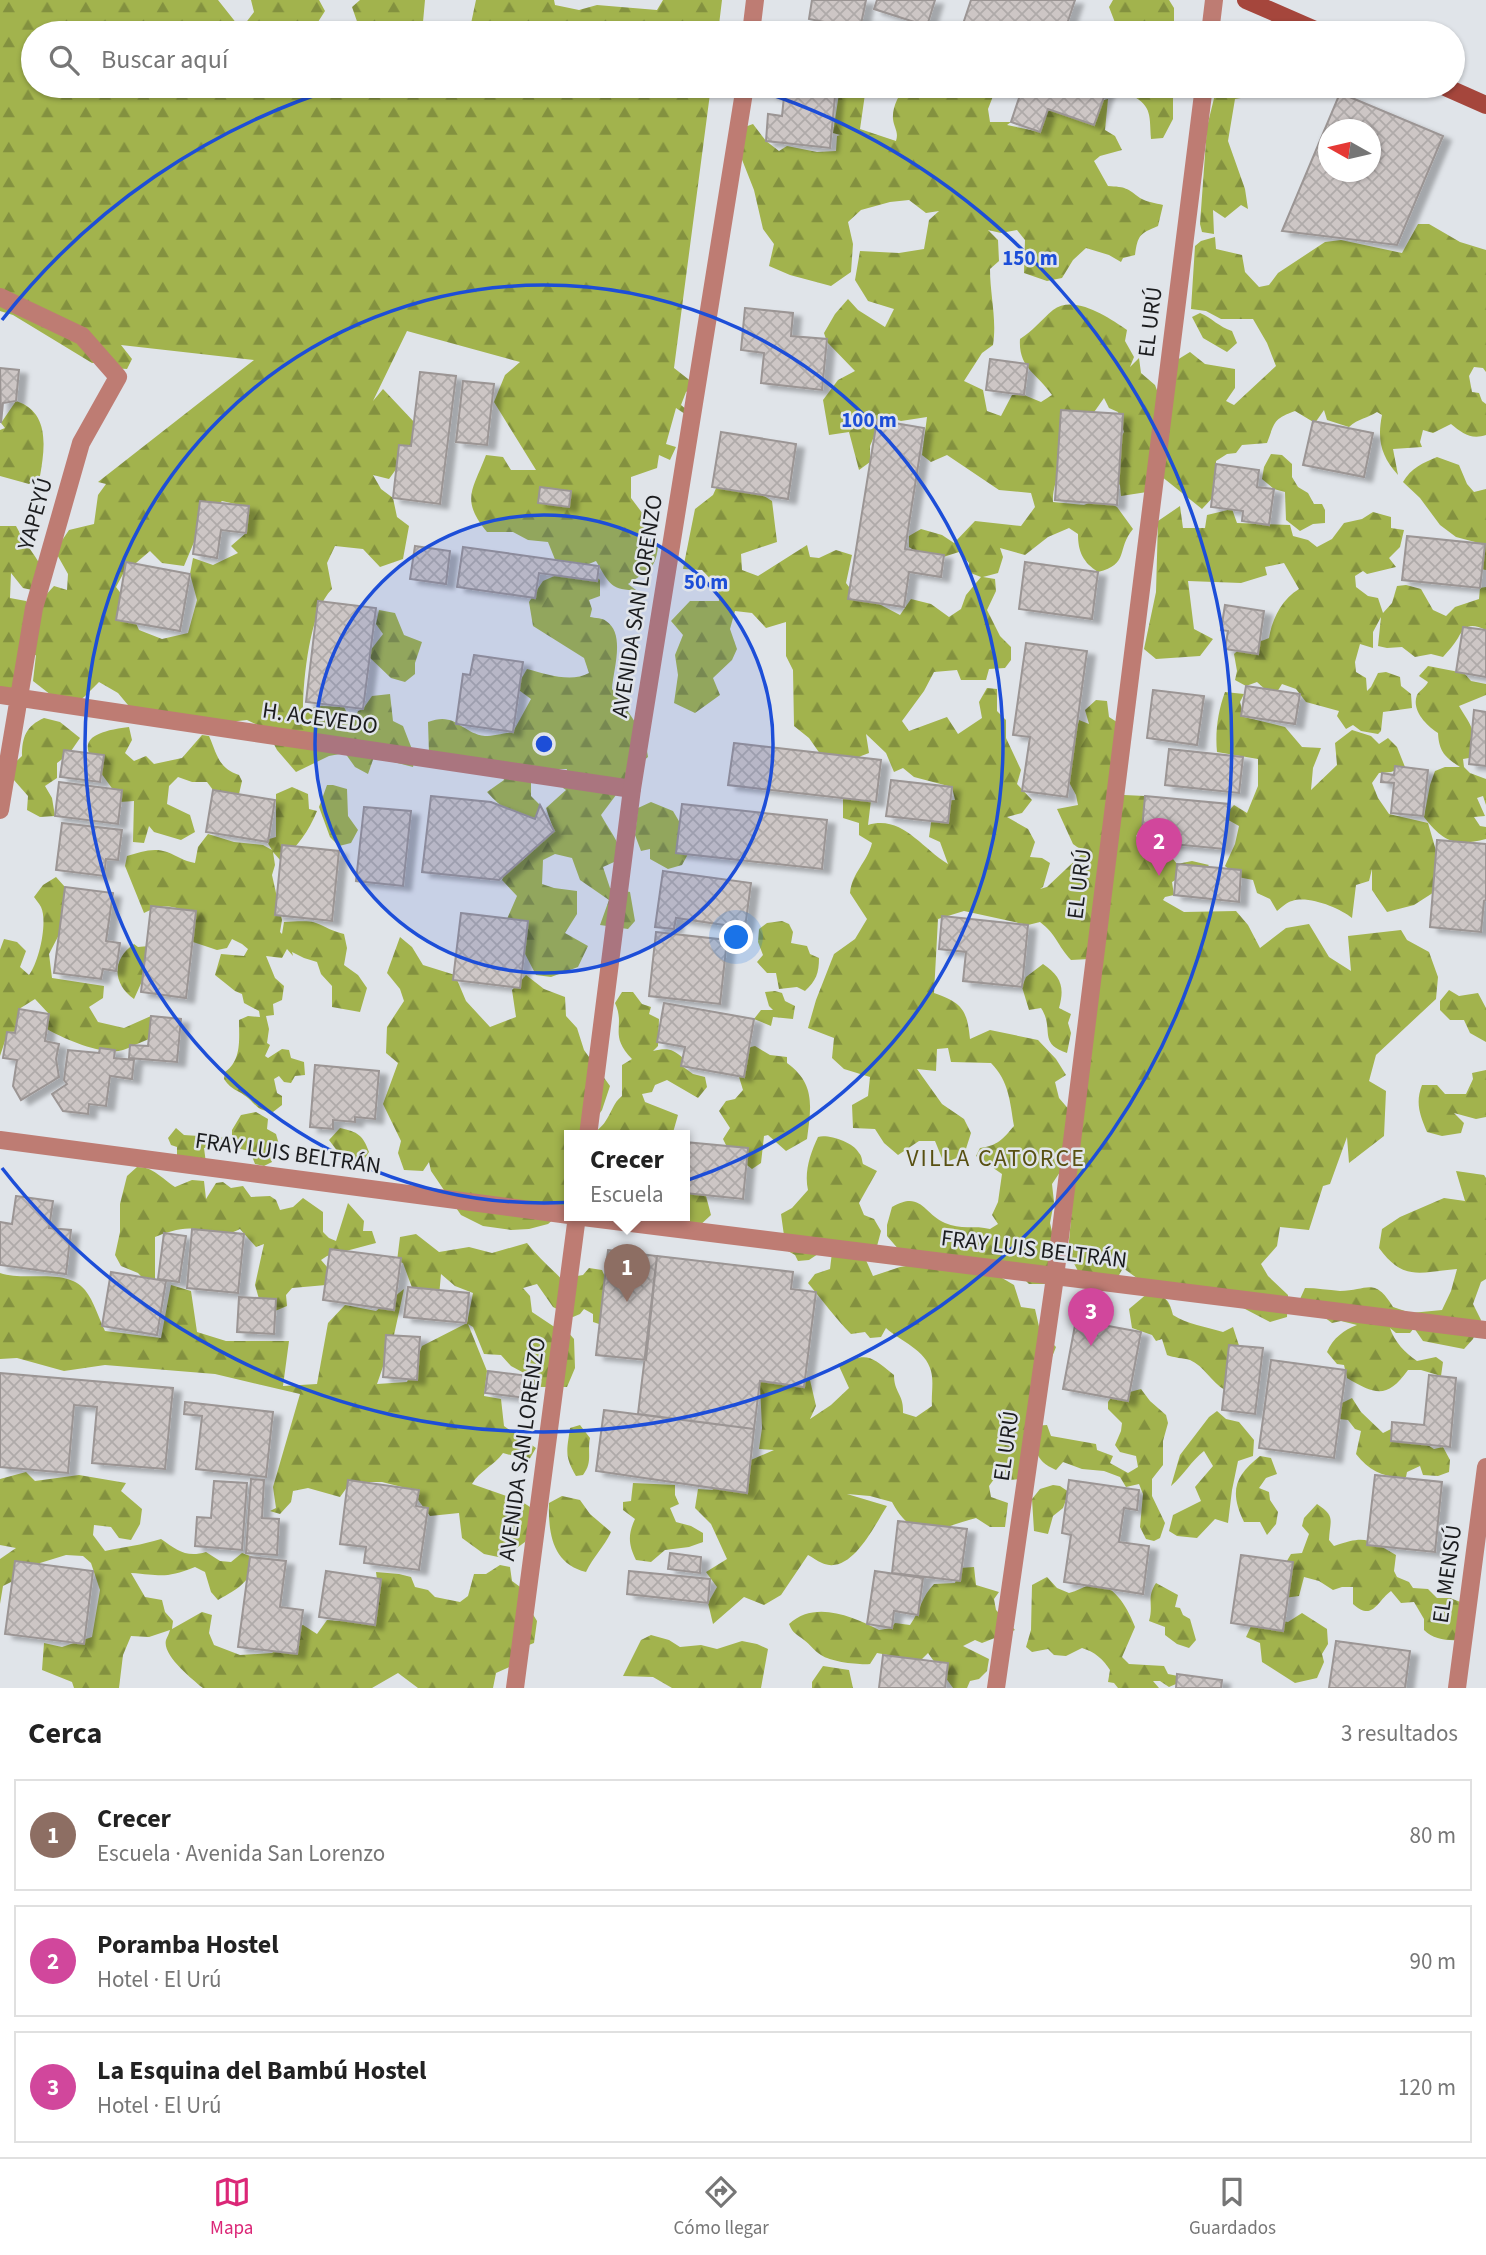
<!DOCTYPE html>
<html lang="es">
<meta charset="utf-8">
<style>
body{margin:0;font-family:"Source Sans 3",sans-serif;background:#f6f6f6;color:#222}
.compass{position:absolute;left:1318px;top:119px;width:63px;height:63px;border-radius:50%;background:#fff;box-shadow:0 2px 5px #0004;rotate:278deg}
.you{position:absolute;left:737px;top:938px;width:24px;height:24px;margin:-18px;border:5px solid #fff;border-radius:50%;background:#1a73e8;box-shadow:0 0 0 10px #1a73e833}
.badge{display:grid;place-items:center;width:46px;height:46px;border-radius:50%;background:#db2777;color:#fff;font-size:23px;font-weight:700}
.pin{position:absolute;translate:-50% -58px;filter:drop-shadow(0 2px 4px #0008)}
.pin::after{content:'';position:absolute;top:37px;width:24px;height:21px;background:inherit;clip-path:polygon(0 0,100% 0,50% 100%)}
.popup{position:absolute;left:564px;top:1130px;width:126px;height:91px;box-sizing:border-box;display:grid;place-content:center;border-radius:0px;background:#fff;filter:drop-shadow(0 2px 5px #0005);font-size:23px;white-space:nowrap;color:#767676}
.popup b{font-size:26px;color:#222}
.popup::after{content:'';position:absolute;left:50%;top:100%;margin-left:-14px;border:14px solid transparent;border-top-color:#fff}
.list{margin:0;padding:0;list-style:none}
h2{display:flex;justify-content:space-between;align-items:center;height:91px;margin:0;padding:0 28px;font-size:30px}
h2 small{font-size:23px;font-weight:400;color:#767676}
.list li{display:grid;grid-template-columns:46px 1fr auto;gap:21px;align-items:center;box-sizing:border-box;height:112px;margin:0 14px 14px;padding:0 14px;border:2px solid #e0e0e0;border-radius:0px}
.list b{display:block;font-size:26px;white-space:nowrap}
.list p{margin:0;font-size:23px;white-space:nowrap;color:#767676}
.list em{font-size:23px;font-style:normal;color:#767676}
.icon{flex:none;width:38px;height:38px;fill:none;stroke:currentColor;stroke-width:2;stroke-linecap:round;stroke-linejoin:round}
.map{position:relative;flex:none;width:1486px;height:1688px;overflow:hidden}
.search{position:absolute;background:#fff;box-shadow:0 2px 5px #0004;left:21px;right:21px;top:21px;height:77px;display:flex;align-items:center;gap:18px;box-sizing:border-box;padding:0 24px;border-radius:38px;color:#767676;font-size:26px}
.sheet{height:469px;background:#fff}
nav{display:flex;justify-content:space-around;align-items:center;box-sizing:border-box;height:98px;border-top:2px solid #e0e0e0;background:#fff;font-size:19px;color:#767676}
nav a{display:grid;justify-items:center;gap:4px}
nav .on{color:#db2777}
.map>svg:first-child{display:block}
.forest{fill:url(#forest-firs);fill-rule:evenodd}
.building{fill:url(#building-cross-hatch);stroke:#9b9594;stroke-width:2;fill-rule:evenodd;filter:url(#shadow)}
.lines{fill:none;stroke-linecap:round;stroke-linejoin:round}
.minor{stroke:#be7c73;stroke-width:18}
.tertiary{stroke:#be7c73;stroke-width:18}
.secondary{stroke:#a5463c;stroke-width:18}
.ring{fill:none;stroke:#1d4ed8;stroke-width:3.5}
.labels{text-anchor:middle;dominant-baseline:central;stroke-width:5;stroke-linejoin:round;paint-order:stroke}
.street-label{font-size:23px;fill:#1b1c1e;stroke:#e0e4e9}
.neighbourhood-label{font-size:24px;letter-spacing:2px;fill:#585012;stroke:#e0e4e9}
.centre{fill:#1d4ed8;stroke:#e0e4e9;stroke-width:3.5}
.ring-label{font-size:21px;text-anchor:middle;font-weight:bold;fill:#1d4ed8;stroke:#e0e4e9;stroke-width:5;stroke-linejoin:round;paint-order:stroke}
</style>
<div class="map">
<svg width="1486" height="1688" viewBox="0 0 1486 1688">
<defs>
<pattern id="forest-firs" width="22" height="20" patternUnits="userSpaceOnUse" patternTransform="scale(1.75)"><rect width="22" height="20" fill="#a2b34d"/><path d="M5 1l3.5 6h-7zM16 11l3.5 6h-7z" fill="#83913f"/></pattern>
<pattern id="building-cross-hatch" width="8" height="8" patternUnits="userSpaceOnUse" patternTransform="scale(1.75)"><rect width="8" height="8" fill="#cdc6c5"/><path d="M0 0l8 8M0 8l8-8" fill="none" stroke="#afaaa9"/></pattern>
<filter id="shadow"><feDropShadow dx="8" dy="4.5" stdDeviation="2" flood-color="#0004"/></filter>
</defs>
<rect width="100%" height="100%" fill="#e0e4e9"/>
<path class="forest" d="M 0,0 L 218,0 L 241,29 L 254,12 L 251,0 L 319,0 L 325,11 L 311,33 L 33,33 L 33,86 L 711,86 L 674,368 L 697,386 L 686,392 L 681,405 L 687,410 L 685,414 L 676,408 L 666,444 L 676,447 L 670,460 L 659,455 L 657,468 L 631,477 L 631,498 L 643,514 L 646,525 L 641,532 L 658,547 C 655,572 646,571 628,584 L 636,590 C 610,591 608,581 596,561 L 584,566 L 556,562 L 548,542 L 528,540 L 513,532 L 487,532 C 460,499 473,490 486,455 L 503,457 L 511,470 L 536,470 L 494,402 L 505,375 L 520,362 L 407,331 L 373,401 L 383,389 L 415,423 L 415,443 L 389,479 L 373,475 L 381,489 L 393,498 L 397,517 L 409,526 L 403,559 L 380,567 L 363,549 L 335,546 L 327,563 L 332,589 C 310,610 303,679 303,710 L 321,706 L 344,707 L 353,725 L 358,711 L 363,709 L 372,696 L 390,694 L 393,721 L 403,726 L 415,757 L 413,767 L 374,757 L 368,774 L 355,767 L 345,753 L 329,756 L 296,772 L 277,750 L 266,729 L 247,720 L 220,723 L 133,711 L 118,693 L 99,682 L 84,697 L 62,713 L 51,695 L 33,681 L 36,655 L 30,657 C 26,679 22,687 0,695 L 0,526 L 16,526 C 25,544 37,557 46,575 L 41,592 L 23,588 L 11,573 L 10,598 L 26,601 L 34,608 L 54,586 L 67,590 L 68,574 L 55,551 L 69,530 L 94,524 L 98,495 L 106,484 L 98,482 L 254,360 L 121,345 L 132,359 L 127,369 L 112,368 L 106,363 L 92,363 L 13,315 L 0,311 ZM 540,487 L 570,491 L 569,507 L 538,503 ZM 222,501 L 249,507 L 246,533 L 231,546 L 238,553 L 213,565 L 193,558 L 190,574 L 197,600 L 188,633 L 162,639 L 139,630 L 125,599 L 116,587 L 123,574 L 150,551 L 162,563 L 184,566 L 205,516 Z
M 360,0 L 425,0 L 422,33 L 377,33 L 377,31 L 361,33 L 352,7 Z
M 476,0 L 554,0 L 555,5 L 579,10 L 597,5 L 657,10 L 663,0 L 722,0 L 718,33 L 469,33 Z
M 1113,0 L 1169,0 L 1174,8 L 1174,33 L 1119,33 L 1109,7 Z
M 845,86 L 878,86 L 865,94 L 860,129 L 896,141 C 899,132 894,128 893,119 C 892,107 899,94 906,86 L 997,86 L 988,109 L 990,122 L 1011,122 L 1007,125 L 1040,132 L 1045,110 L 1058,112 L 1108,99 L 1105,130 L 1115,136 L 1122,150 L 1100,156 L 1094,161 L 1108,186 C 1126,187 1127,188 1140,198 C 1146,202 1156,203 1163,205 L 1158,226 C 1139,234 1138,235 1135,255 L 1123,258 L 1121,262 L 1109,255 L 1086,248 L 1073,260 L 1062,278 L 1047,281 L 1024,273 L 1025,240 L 1017,230 L 1001,233 L 988,230 L 998,240 L 999,261 L 990,269 C 990,295 997,319 993,345 L 982,353 L 964,381 L 983,390 L 987,411 L 1001,416 L 1012,395 L 1024,395 L 1041,402 L 1052,395 C 1038,374 1018,368 1020,339 C 1033,331 1041,320 1053,310 C 1074,294 1108,317 1127,330 L 1125,341 L 1134,357 L 1130,367 L 1139,358 L 1141,373 L 1155,385 L 1158,393 L 1177,360 L 1190,352 L 1205,364 L 1235,369 L 1235,388 L 1226,401 L 1234,405 L 1276,366 L 1267,343 L 1253,319 L 1221,319 L 1206,311 L 1191,309 L 1195,246 L 1201,241 L 1215,237 L 1216,249 L 1242,255 L 1245,272 L 1259,287 L 1269,285 L 1278,273 L 1325,242 L 1341,240 L 1402,253 L 1418,224 L 1429,224 L 1460,242 L 1486,250 L 1486,372 L 1483,368 L 1474,367 L 1469,376 L 1472,392 L 1479,393 L 1482,401 L 1486,404 L 1486,435 C 1471,440 1462,433 1451,424 L 1433,433 L 1423,430 L 1420,442 L 1422,447 L 1393,449 L 1398,475 C 1381,456 1377,440 1382,415 L 1377,412 C 1366,419 1359,418 1349,427 L 1327,420 L 1324,410 L 1315,423 L 1295,411 C 1273,419 1275,422 1267,443 L 1242,445 L 1236,453 L 1227,454 L 1216,461 L 1216,494 L 1202,509 L 1156,472 L 1147,492 L 1121,496 L 1120,485 L 1115,480 L 1114,450 L 1124,432 L 1118,412 L 1109,408 L 1104,398 L 1057,465 C 1059,479 1052,488 1053,502 L 1084,505 L 1100,498 L 1117,507 L 1133,529 C 1116,549 1130,564 1098,572 C 1083,562 1078,552 1078,534 L 1069,528 L 1048,537 L 1025,555 L 1000,548 L 1003,557 L 998,573 L 983,577 L 995,579 L 996,591 L 987,610 L 1000,636 L 1011,647 L 1011,660 L 1005,668 L 989,669 L 986,680 L 961,680 L 957,670 L 934,672 L 924,691 L 902,721 L 909,731 L 947,717 L 958,734 L 982,718 L 979,702 L 987,688 L 997,689 L 997,711 L 1006,720 L 1006,738 L 1021,770 L 1017,784 L 1032,800 L 1022,813 L 1007,817 L 1028,829 L 1035,842 L 1030,857 L 1042,858 L 1050,863 L 1043,887 L 1040,889 L 1047,887 L 1084,852 L 1073,844 L 1057,809 L 1078,805 L 1076,795 L 1064,773 L 1079,720 L 1089,724 L 1085,710 L 1096,700 L 1107,701 L 1109,717 L 1120,724 L 1124,795 L 1145,796 L 1142,826 L 1136,836 L 1145,846 L 1166,850 L 1177,864 L 1192,861 L 1209,865 L 1198,876 L 1184,875 L 1172,882 L 1174,895 L 1165,897 L 1163,900 L 1184,912 L 1236,911 L 1248,925 L 1260,948 L 1286,928 L 1309,924 L 1329,957 L 1351,971 L 1348,936 L 1401,930 L 1407,940 L 1429,952 L 1438,977 L 1436,999 L 1376,1055 L 1369,1081 L 1386,1091 L 1384,1136 L 1349,1163 L 1347,1137 L 1330,1184 L 1323,1186 L 1309,1230 L 1280,1227 L 1277,1246 L 1261,1264 L 1268,1276 L 1288,1295 L 1287,1317 L 1270,1322 L 1224,1298 L 1152,1289 L 1123,1268 L 1114,1284 L 1090,1294 L 1068,1252 L 1094,965 L 1089,959 L 1071,960 C 1057,945 1057,935 1040,922 L 1028,925 L 964,911 L 938,919 L 934,993 C 962,1003 967,1009 970,1039 L 990,1030 L 1038,1040 L 1056,1059 L 1066,1075 L 1055,1082 L 1059,1098 L 1071,1112 L 1070,1157 L 1052,1184 L 1054,1202 L 1050,1223 L 1063,1278 L 1045,1284 L 1029,1284 L 1017,1272 L 985,1268 L 1014,1285 L 1021,1307 L 1035,1309 L 1040,1331 L 1056,1347 L 1038,1392 L 1043,1424 L 1029,1421 L 1020,1479 L 1009,1480 L 997,1475 L 989,1486 L 991,1497 L 1008,1503 L 1005,1527 L 990,1527 L 976,1518 C 938,1528 916,1546 892,1502 L 870,1496 L 847,1494 L 887,1506 C 874,1526 851,1576 822,1563 C 817,1561 812,1557 808,1555 L 781,1595 L 764,1605 L 744,1597 L 713,1624 L 708,1603 L 717,1587 L 706,1572 L 727,1559 L 711,1524 L 695,1508 L 698,1489 L 712,1490 L 734,1476 L 744,1463 L 774,1450 L 759,1449 L 762,1428 L 759,1365 L 810,1380 L 816,1406 L 810,1419 L 831,1405 L 849,1388 L 838,1364 C 869,1353 869,1355 894,1375 C 894,1393 904,1394 903,1413 L 916,1417 L 932,1406 C 931,1395 934,1382 931,1371 C 926,1350 900,1341 886,1328 L 881,1337 L 870,1338 L 865,1332 L 851,1334 C 835,1318 823,1301 808,1283 L 815,1274 L 830,1269 L 833,1244 L 809,1260 L 798,1261 L 795,1255 L 786,1250 L 781,1214 L 792,1208 L 808,1190 C 804,1172 810,1154 818,1137 C 828,1134 853,1142 859,1153 C 862,1156 862,1161 863,1164 L 877,1171 L 859,1203 L 864,1215 L 874,1219 L 881,1231 L 876,1250 L 865,1258 L 873,1276 L 900,1267 L 930,1262 L 900,1251 L 887,1236 L 887,1225 L 892,1207 C 921,1190 923,1213 945,1223 C 960,1230 975,1225 990,1229 L 998,1224 L 992,1215 L 998,1202 L 1002,1174 L 976,1156 L 980,1148 C 997,1146 1003,1139 1014,1126 C 1010,1102 1009,1081 991,1063 L 951,1062 L 948,1048 L 937,1049 L 936,1071 L 917,1069 L 942,1104 L 964,1119 L 971,1133 L 964,1155 L 944,1163 L 935,1141 L 919,1141 L 898,1155 L 884,1143 L 875,1129 L 853,1128 L 852,1105 L 868,1096 L 870,1077 L 844,1069 L 832,1058 L 834,1038 L 808,1028 L 816,1000 L 834,954 L 855,939 L 867,919 L 850,893 C 852,872 867,863 872,843 L 859,835 L 859,823 L 843,818 L 843,792 L 871,800 L 868,825 C 902,815 920,847 948,864 L 940,842 L 929,837 L 933,809 L 941,801 L 955,800 L 952,787 L 914,777 L 903,768 L 894,772 L 886,753 L 866,734 L 869,753 C 850,759 852,767 830,768 L 809,738 L 794,726 L 793,670 L 786,656 L 786,622 L 766,628 L 752,613 L 735,611 L 730,629 L 737,649 L 732,660 L 713,678 L 720,695 L 695,713 L 674,703 L 678,675 L 675,655 L 683,635 L 671,621 L 690,601 L 719,601 L 718,587 L 702,570 L 683,569 L 695,509 L 713,495 L 726,466 L 745,484 L 772,501 L 777,542 L 741,554 L 742,570 L 758,576 L 807,545 L 810,557 L 819,558 L 836,550 L 852,555 L 846,583 L 859,600 L 879,604 L 900,615 L 911,599 L 931,604 L 949,617 L 961,609 L 966,595 L 981,577 L 968,572 L 969,563 L 959,552 L 937,559 L 922,555 L 909,547 L 909,536 L 921,529 L 942,535 L 954,543 L 975,521 L 1021,526 L 1035,507 L 1031,493 L 999,490 L 947,455 L 931,462 L 922,455 L 927,417 L 901,421 L 878,414 L 878,427 L 870,446 L 870,462 L 859,470 L 849,432 L 829,435 L 823,400 L 838,380 L 855,371 L 827,342 L 824,333 L 835,314 L 848,299 L 858,310 L 885,327 L 894,309 L 868,301 L 855,280 L 860,251 L 899,253 L 924,249 L 929,220 L 939,211 L 926,213 L 909,200 L 890,202 L 861,210 L 848,222 L 853,244 L 851,272 L 831,286 L 790,275 L 769,266 L 774,244 L 763,229 L 754,190 L 739,152 L 742,128 L 753,124 L 766,141 L 779,151 L 787,146 L 817,152 L 836,151 L 837,136 L 840,135 L 833,133 L 840,87 Z
M 1128,86 L 1189,86 L 1188,89 L 1173,94 L 1173,119 L 1163,138 L 1151,139 C 1149,117 1153,106 1131,95 Z
M 1217,86 L 1287,86 L 1269,92 L 1254,92 L 1247,97 L 1235,99 L 1228,141 L 1245,189 L 1248,209 L 1241,205 L 1225,218 L 1213,210 L 1214,234 L 1202,232 L 1200,224 L 1207,127 Z
M 1200,313 C 1212,318 1219,327 1232,331 L 1237,343 L 1227,352 L 1203,338 L 1192,317 Z
M 16,401 C 50,412 45,447 40,476 L 29,484 L 0,476 L 0,430 L 5,428 L 1,423 Z
M 1271,454 L 1282,455 L 1292,464 L 1292,477 L 1298,487 L 1308,493 L 1314,504 L 1322,504 L 1325,510 L 1325,523 L 1313,524 L 1300,531 L 1286,520 L 1285,492 L 1274,489 L 1262,479 L 1264,467 Z
M 1437,457 L 1459,465 L 1467,484 L 1474,492 L 1486,489 L 1486,570 L 1481,569 L 1484,551 L 1475,542 L 1456,537 L 1440,525 L 1420,498 L 1403,482 C 1411,468 1423,463 1437,457 Z
M 1180,506 L 1183,528 L 1205,528 L 1207,515 L 1232,509 L 1237,523 L 1290,525 L 1293,536 L 1308,540 L 1317,547 L 1332,539 L 1344,523 L 1362,519 L 1373,512 L 1391,517 L 1391,528 L 1404,530 L 1400,547 L 1389,558 L 1396,567 L 1367,574 L 1363,571 L 1355,576 L 1356,587 L 1368,596 L 1378,598 L 1383,613 L 1392,603 L 1397,586 L 1406,585 L 1421,589 L 1433,610 L 1446,616 L 1455,607 L 1479,599 L 1480,588 L 1486,587 L 1486,630 C 1471,623 1465,625 1458,638 C 1454,645 1448,651 1443,657 L 1431,654 L 1415,657 L 1402,647 L 1387,648 L 1378,646 L 1381,617 L 1373,632 L 1373,648 L 1360,644 L 1355,662 L 1356,672 L 1366,678 L 1367,691 L 1371,687 L 1378,673 L 1386,672 L 1400,677 L 1401,686 L 1411,694 L 1412,708 L 1383,712 L 1381,731 L 1378,734 L 1361,731 L 1353,725 L 1346,729 L 1337,716 L 1339,711 L 1306,702 L 1296,689 L 1282,684 L 1277,692 L 1267,691 L 1257,682 L 1246,686 L 1235,680 L 1237,671 L 1234,654 C 1244,643 1256,644 1269,638 C 1272,619 1282,599 1299,589 L 1284,563 L 1265,567 L 1267,575 L 1241,583 L 1188,581 L 1194,629 L 1213,639 L 1200,656 L 1156,659 L 1144,649 L 1156,592 L 1158,521 Z
M 568,570 L 592,573 L 600,580 L 600,596 L 589,600 L 592,609 L 590,617 C 595,618 603,618 606,621 C 626,634 613,670 612,689 C 627,712 645,729 648,757 L 628,773 L 616,795 L 601,815 C 611,833 617,838 623,858 L 603,867 L 610,888 L 630,892 L 635,921 L 628,929 L 600,925 L 609,900 L 580,880 L 572,858 L 555,854 L 543,860 L 542,884 L 554,888 L 577,891 L 577,914 L 565,933 L 588,946 L 578,967 L 551,977 L 536,975 L 507,919 L 517,896 L 502,880 L 506,869 L 523,860 L 554,831 L 546,808 L 566,790 L 563,788 L 567,769 L 559,769 L 531,783 L 531,796 L 540,805 L 539,818 C 516,818 502,809 487,792 L 504,780 L 500,770 L 429,754 L 428,722 C 456,711 461,733 485,736 C 493,736 504,733 513,732 L 531,699 L 516,688 L 527,669 C 546,674 571,683 589,673 L 584,658 L 533,626 L 529,602 L 543,581 Z
M 379,610 L 395,613 L 404,635 L 422,642 L 415,663 L 415,674 L 405,682 L 391,678 L 367,655 L 383,634 L 376,624 Z
M 1428,666 L 1464,673 L 1471,681 L 1486,684 L 1486,695 L 1459,706 C 1471,726 1480,735 1469,758 L 1463,759 L 1464,767 L 1470,773 L 1486,779 L 1486,805 L 1483,796 L 1477,798 L 1485,816 L 1474,817 L 1480,826 L 1486,827 L 1486,839 C 1456,847 1443,842 1424,817 L 1430,785 L 1435,771 L 1445,767 L 1460,767 C 1445,757 1439,752 1438,733 C 1427,726 1411,711 1417,695 C 1419,691 1426,687 1428,682 L 1419,676 Z
M 1225,692 L 1244,694 L 1240,702 L 1244,717 L 1285,727 L 1302,747 L 1321,748 L 1313,768 L 1311,790 L 1337,765 L 1335,743 L 1352,730 L 1371,736 L 1379,744 L 1388,738 L 1397,747 L 1405,767 L 1391,772 L 1379,773 L 1372,783 L 1378,798 L 1389,814 L 1428,823 L 1437,854 L 1442,887 L 1414,905 L 1387,912 L 1372,890 L 1372,869 L 1369,881 L 1356,885 L 1352,918 C 1340,908 1308,895 1292,901 C 1287,902 1281,908 1277,911 L 1270,899 L 1257,893 L 1253,880 L 1238,877 L 1225,866 L 1235,844 L 1239,826 L 1223,817 L 1234,805 L 1247,813 L 1258,786 L 1258,759 L 1217,752 C 1215,732 1218,711 1225,692 Z
M 44,718 L 60,722 L 80,738 L 69,754 L 57,763 L 57,778 L 45,786 L 52,798 L 55,816 L 40,817 L 27,810 L 28,796 L 6,771 L 22,756 C 22,737 26,726 44,718 Z
M 129,727 L 132,740 L 125,753 L 134,761 L 146,756 L 154,764 L 182,758 L 202,735 L 209,736 C 217,754 218,768 239,775 L 242,781 L 239,794 L 233,793 L 226,796 L 213,790 L 207,782 L 192,782 L 178,777 L 169,786 L 167,804 L 190,815 L 195,832 L 181,840 L 154,832 L 149,826 L 144,843 L 133,842 L 134,801 L 120,802 C 102,765 53,736 129,727 Z
M 327,785 L 333,785 L 347,789 L 348,816 L 358,830 L 351,843 L 339,846 L 330,837 L 319,807 Z
M 292,787 L 308,794 L 309,809 L 317,811 C 309,831 297,847 281,861 L 273,852 L 275,865 L 272,875 L 282,920 L 280,932 L 282,934 L 284,922 C 294,922 307,920 316,923 C 327,927 331,931 344,934 L 347,948 L 344,965 L 358,975 L 367,988 L 360,1012 L 332,1007 L 332,986 L 321,974 L 317,962 L 304,958 L 292,952 L 293,956 L 287,949 L 282,958 L 266,956 L 275,978 L 284,986 L 282,1000 L 273,1004 L 274,1015 L 266,1016 L 269,1029 L 267,1043 L 270,1045 L 265,1056 L 268,1058 L 282,1049 L 289,1050 L 291,1058 L 304,1062 L 305,1075 L 295,1076 L 291,1083 L 284,1082 L 279,1076 L 274,1079 L 277,1093 L 282,1096 L 282,1105 L 273,1112 C 257,1110 258,1107 248,1098 C 238,1089 233,1092 224,1079 L 225,1072 C 242,1060 239,1038 239,1020 L 248,1016 L 260,1017 L 259,1011 L 244,1003 L 242,994 L 235,991 L 215,975 L 221,954 L 244,956 L 248,949 L 242,944 L 232,939 L 227,948 L 217,950 L 193,942 L 192,930 L 187,912 C 169,904 160,905 144,913 L 125,866 L 127,856 C 140,852 154,847 167,852 C 178,856 183,861 195,863 L 198,847 L 208,834 L 234,842 L 263,845 L 272,850 L 266,840 L 276,837 L 276,794 Z
M 651,802 L 673,811 L 693,845 L 682,865 L 668,869 L 650,859 L 650,849 L 641,851 L 635,835 L 638,808 Z
M 56,877 L 65,887 L 61,914 L 63,927 L 49,954 L 52,978 L 104,986 L 103,998 L 89,1007 L 98,1022 L 124,1028 L 151,1016 L 155,1037 C 144,1040 132,1047 123,1050 C 103,1056 64,1039 47,1029 L 49,1014 L 35,999 L 19,1009 L 28,1031 L 8,1032 L 0,1056 L 0,950 L 4,939 L 17,942 L 26,951 L 20,967 L 29,975 C 39,962 48,922 41,907 C 39,903 36,900 34,897 L 43,885 Z
M 782,921 L 789,924 L 793,932 L 791,943 L 807,946 L 810,954 L 819,958 C 819,973 816,981 805,991 L 797,987 L 779,989 L 776,973 L 767,973 L 757,962 L 763,955 L 758,942 L 759,929 L 767,923 Z
M 400,937 L 412,947 L 423,965 L 455,975 L 466,1001 L 490,1027 L 516,1017 L 512,990 L 526,975 L 544,989 L 565,997 L 566,1016 L 577,1028 L 584,1050 L 610,1086 L 602,1110 L 588,1130 L 588,1136 L 569,1136 L 569,1206 L 548,1224 L 529,1229 L 511,1230 L 483,1226 L 461,1215 L 431,1171 L 429,1162 L 423,1171 L 404,1170 L 398,1153 L 401,1141 L 383,1104 L 398,1063 L 386,1053 L 387,1027 L 404,1001 L 400,989 L 387,973 Z
M 134,944 L 138,947 L 149,946 L 143,979 L 134,999 C 112,983 112,959 134,944 Z
M 1043,964 C 1061,976 1065,987 1059,1008 L 1071,1014 L 1068,1023 L 1071,1033 L 1067,1053 C 1037,1043 1055,1029 1041,1008 L 1029,1010 L 1022,987 L 1026,977 Z
M 1449,990 L 1459,996 L 1478,993 L 1486,1008 L 1486,1042 L 1470,1033 L 1464,1020 L 1450,1020 L 1440,1010 L 1440,1001 Z
M 775,991 L 782,993 L 785,1001 L 795,1006 L 793,1019 L 773,1017 L 771,1026 L 754,1019 L 761,1010 L 773,1010 L 769,1006 L 765,992 Z
M 622,992 L 633,992 L 642,1004 L 651,1007 L 649,1014 L 659,1019 L 658,1046 L 653,1051 C 666,1048 672,1048 683,1058 L 682,1066 L 693,1074 L 705,1077 L 707,1087 L 698,1098 L 667,1080 L 655,1085 L 652,1092 L 642,1094 L 645,1102 L 678,1115 L 672,1136 L 594,1136 C 597,1129 602,1127 605,1122 C 612,1112 613,1103 622,1096 L 622,1065 L 632,1059 C 608,1034 626,1027 615,1003 Z
M 755,1046 L 770,1055 L 787,1057 L 787,1063 C 816,1084 811,1107 807,1139 L 786,1151 L 768,1135 L 764,1136 L 761,1163 L 752,1169 L 729,1151 L 723,1139 L 730,1128 L 719,1111 L 726,1101 L 735,1099 L 743,1090 L 736,1067 L 747,1048 Z
M 1486,1070 L 1486,1117 L 1476,1119 L 1454,1113 L 1464,1123 L 1461,1133 L 1442,1136 L 1427,1132 C 1420,1115 1415,1103 1422,1085 L 1437,1085 L 1445,1094 L 1466,1094 L 1473,1079 L 1472,1073 Z
M 256,1112 L 268,1119 L 267,1129 L 276,1134 L 280,1148 L 269,1154 L 272,1162 L 264,1166 L 255,1164 L 250,1151 L 236,1148 L 234,1144 L 204,1148 L 206,1163 L 177,1160 L 177,1147 L 171,1145 L 168,1138 L 176,1128 L 184,1135 L 228,1138 L 232,1137 L 232,1130 L 241,1115 Z
M 340,1128 C 358,1132 363,1135 369,1152 L 361,1164 L 344,1160 L 329,1140 Z
M 137,1167 C 154,1167 161,1178 175,1187 L 192,1180 L 204,1181 L 206,1199 L 216,1183 L 223,1182 L 231,1188 L 243,1186 L 251,1197 L 270,1196 L 276,1200 L 280,1210 L 293,1207 L 303,1198 L 323,1212 L 323,1232 L 329,1238 L 336,1241 L 348,1203 L 364,1221 L 363,1231 L 372,1231 L 376,1243 L 327,1256 L 321,1260 L 328,1268 L 326,1285 L 292,1288 L 286,1295 L 287,1306 L 275,1311 L 261,1306 L 255,1285 L 264,1244 L 256,1247 L 240,1229 C 217,1240 217,1232 195,1229 C 183,1227 167,1232 155,1237 L 155,1283 L 150,1286 L 138,1273 L 121,1266 L 115,1255 L 120,1232 L 120,1204 L 127,1176 Z
M 1456,1171 L 1484,1175 L 1486,1178 L 1486,1279 L 1481,1282 L 1473,1304 L 1481,1320 L 1473,1339 L 1464,1349 L 1423,1341 L 1414,1328 L 1410,1333 L 1396,1333 L 1390,1328 C 1394,1341 1405,1353 1417,1361 L 1436,1357 L 1443,1362 L 1441,1376 L 1421,1370 L 1408,1370 C 1387,1399 1376,1395 1347,1378 L 1344,1365 L 1337,1364 L 1327,1352 C 1333,1338 1344,1330 1357,1325 L 1341,1321 L 1332,1323 L 1300,1299 L 1305,1288 C 1317,1288 1328,1290 1340,1291 C 1368,1291 1374,1276 1393,1307 L 1411,1313 L 1442,1310 L 1451,1291 L 1457,1269 C 1420,1272 1404,1282 1379,1248 L 1382,1229 L 1400,1217 L 1444,1198 L 1465,1201 Z
M 687,1192 L 706,1196 L 711,1215 L 698,1227 L 675,1224 L 670,1216 L 685,1216 L 685,1194 Z
M 416,1234 L 439,1252 L 469,1247 L 492,1253 L 527,1243 C 541,1261 557,1273 572,1290 L 577,1276 L 583,1275 L 589,1268 L 602,1270 L 606,1279 L 602,1325 L 593,1322 L 593,1314 L 584,1309 L 580,1314 L 573,1317 L 553,1307 L 537,1284 L 523,1288 L 530,1296 L 532,1312 L 553,1326 L 567,1331 L 574,1339 L 575,1368 L 567,1387 L 527,1387 L 524,1373 L 511,1366 L 501,1355 L 484,1354 L 473,1327 L 468,1324 L 487,1371 L 484,1396 L 501,1399 L 504,1426 L 536,1448 L 529,1460 L 503,1453 C 494,1466 479,1471 472,1484 L 521,1501 L 530,1507 L 536,1526 L 525,1542 L 503,1558 L 484,1554 L 462,1538 L 459,1513 L 430,1516 L 410,1489 L 382,1482 L 360,1482 L 348,1486 L 340,1497 L 308,1488 L 293,1491 L 291,1502 L 280,1514 L 270,1511 L 276,1508 L 273,1487 L 300,1394 L 215,1374 L 105,1365 L 64,1371 L 17,1358 L 0,1359 L 0,1273 C 26,1282 66,1267 85,1290 C 94,1301 99,1319 105,1331 L 161,1338 L 171,1285 L 191,1291 L 197,1332 L 226,1341 L 289,1341 L 283,1386 L 317,1384 L 328,1323 L 345,1305 L 376,1311 L 404,1289 L 394,1335 L 377,1384 L 407,1382 L 422,1346 L 467,1323 L 473,1293 L 455,1286 L 441,1274 L 439,1296 L 414,1293 L 403,1263 L 397,1261 L 400,1237 Z
M 1148,1293 C 1164,1295 1169,1298 1173,1315 C 1186,1324 1207,1327 1223,1332 L 1233,1327 L 1244,1361 L 1225,1390 C 1211,1382 1204,1366 1190,1360 C 1183,1358 1174,1358 1167,1355 L 1162,1339 L 1156,1341 L 1152,1335 L 1132,1328 L 1129,1309 Z
M 1141,1389 L 1150,1401 L 1166,1415 L 1168,1423 L 1163,1441 L 1163,1465 L 1152,1479 L 1152,1496 L 1165,1523 L 1160,1538 L 1154,1541 L 1146,1539 L 1140,1527 L 1143,1494 L 1139,1484 L 1126,1487 L 1120,1477 L 1104,1471 L 1082,1469 L 1063,1462 L 1056,1470 C 1033,1460 1036,1449 1033,1426 L 1047,1425 L 1051,1436 L 1096,1444 L 1097,1450 L 1113,1456 L 1110,1463 L 1128,1473 L 1138,1467 L 1136,1456 L 1120,1452 L 1115,1445 L 1121,1431 L 1122,1423 L 1108,1409 L 1108,1402 L 1116,1391 L 1130,1392 Z
M 1352,1398 L 1361,1412 L 1383,1433 L 1397,1426 L 1434,1449 L 1443,1447 L 1450,1460 L 1449,1472 L 1438,1476 L 1423,1475 L 1420,1466 L 1407,1472 L 1406,1477 C 1384,1478 1369,1471 1356,1454 L 1361,1431 L 1355,1429 L 1348,1420 L 1339,1419 L 1335,1410 L 1342,1403 Z
M 1217,1411 L 1226,1419 L 1239,1422 L 1254,1440 L 1253,1456 L 1238,1461 L 1232,1490 L 1228,1523 L 1215,1519 L 1197,1538 L 1177,1536 L 1169,1531 L 1173,1515 L 1201,1501 L 1195,1487 L 1213,1466 L 1204,1451 C 1191,1461 1184,1475 1171,1486 L 1180,1455 L 1209,1417 Z
M 580,1425 L 590,1438 C 587,1453 593,1462 583,1475 L 576,1476 C 564,1455 567,1451 570,1428 Z
M 1260,1456 L 1271,1458 L 1277,1474 L 1266,1478 L 1259,1488 L 1269,1492 L 1270,1500 L 1278,1512 L 1276,1524 L 1267,1535 L 1260,1522 L 1244,1522 C 1229,1491 1235,1476 1260,1456 Z
M 26,1472 L 35,1481 L 79,1475 L 126,1483 L 121,1491 L 142,1509 L 140,1524 L 131,1540 L 119,1538 L 111,1527 L 94,1525 L 93,1535 L 105,1551 C 124,1547 142,1545 161,1539 C 177,1550 186,1558 206,1552 L 220,1561 L 231,1562 L 242,1553 L 258,1559 C 248,1583 240,1588 218,1600 L 211,1592 L 205,1572 L 195,1567 C 165,1579 161,1575 131,1573 L 145,1597 L 162,1600 L 165,1612 L 173,1621 L 172,1629 L 202,1612 L 212,1615 L 209,1633 L 214,1645 L 240,1655 L 272,1653 L 282,1644 L 289,1630 L 303,1625 L 317,1634 L 327,1620 C 342,1622 357,1620 371,1624 L 379,1594 L 376,1572 L 399,1574 L 411,1577 L 415,1587 L 428,1590 L 435,1597 L 460,1602 L 468,1596 L 474,1574 L 486,1574 L 500,1565 L 510,1567 L 512,1581 L 527,1592 L 526,1603 L 537,1621 L 534,1643 L 519,1649 L 518,1663 L 496,1673 L 493,1688 L 418,1688 L 398,1673 L 372,1688 L 203,1688 C 192,1679 162,1655 166,1640 C 167,1637 169,1634 170,1630 L 149,1637 L 131,1636 L 123,1655 L 119,1688 L 74,1688 L 72,1682 L 42,1670 L 44,1643 L 62,1647 L 92,1637 L 100,1590 L 91,1563 L 83,1556 L 66,1555 L 40,1563 L 40,1581 L 17,1579 L 3,1586 L 0,1604 L 0,1559 L 16,1548 L 0,1545 L 0,1479 Z
M 633,1483 L 675,1485 L 675,1495 L 679,1504 L 670,1508 L 676,1522 L 691,1526 L 703,1533 L 703,1542 L 689,1547 L 665,1550 L 651,1562 L 636,1560 C 628,1544 628,1534 635,1519 L 623,1510 L 623,1502 L 631,1501 Z
M 1053,1485 L 1060,1486 L 1069,1492 L 1063,1508 L 1053,1516 L 1048,1534 L 1034,1531 L 1032,1499 L 1040,1489 Z
M 562,1496 L 580,1500 L 590,1514 L 611,1532 C 604,1547 593,1557 586,1572 C 553,1564 548,1534 549,1503 Z
M 1317,1504 C 1336,1517 1330,1519 1329,1540 L 1334,1546 C 1366,1535 1368,1539 1396,1555 L 1394,1571 L 1397,1577 L 1409,1582 L 1413,1588 L 1428,1589 L 1437,1598 L 1450,1598 L 1463,1603 L 1470,1639 C 1454,1641 1436,1642 1424,1630 L 1424,1619 L 1414,1602 L 1401,1603 L 1391,1591 C 1377,1601 1373,1622 1353,1604 L 1353,1587 L 1342,1587 L 1333,1590 L 1319,1581 L 1304,1577 L 1299,1596 L 1284,1598 L 1281,1571 L 1291,1554 L 1302,1553 L 1309,1534 L 1302,1526 L 1304,1518 Z
M 974,1567 L 976,1585 L 999,1592 L 994,1599 L 996,1610 L 1015,1630 L 982,1643 L 975,1640 L 963,1646 L 989,1659 L 987,1671 L 979,1679 L 970,1681 L 967,1688 L 953,1688 L 928,1653 L 914,1667 L 893,1663 L 888,1655 L 877,1653 L 870,1664 C 859,1665 831,1662 821,1655 C 814,1651 810,1644 804,1640 C 797,1634 793,1634 789,1624 C 814,1600 853,1616 879,1630 L 891,1628 L 895,1623 L 910,1625 C 920,1611 922,1596 934,1584 L 955,1583 L 960,1568 Z
M 1047,1577 L 1057,1588 L 1069,1593 C 1077,1591 1083,1587 1090,1585 C 1113,1579 1129,1611 1135,1627 L 1122,1657 L 1129,1664 L 1164,1666 L 1168,1674 L 1178,1676 L 1176,1684 L 1169,1687 L 1160,1681 L 1153,1681 L 1159,1688 L 1118,1688 L 1114,1683 L 1108,1682 L 1110,1670 C 1103,1659 1095,1652 1082,1648 L 1066,1656 L 1054,1655 L 1048,1649 L 1032,1652 L 1026,1647 L 1031,1630 L 1032,1585 Z
M 1156,1583 L 1178,1595 L 1175,1607 L 1180,1608 L 1183,1615 L 1190,1619 L 1196,1640 L 1189,1648 L 1177,1644 L 1165,1635 L 1165,1627 L 1149,1621 C 1154,1605 1146,1598 1156,1583 Z
M 1302,1613 L 1327,1629 L 1328,1644 L 1322,1654 L 1324,1662 L 1317,1678 L 1295,1683 L 1262,1662 L 1260,1643 L 1246,1637 L 1254,1620 L 1268,1619 L 1288,1622 Z
M 651,1635 L 669,1640 L 680,1647 L 701,1645 L 717,1649 L 742,1641 L 757,1644 L 768,1649 L 761,1688 L 672,1688 L 653,1677 L 623,1676 L 641,1640 Z
M 823,1666 L 849,1670 L 853,1688 L 812,1688 L 812,1682 Z"/>
<path class="building" d="M 812,0 L 866,0 L 860,29 L 809,19 Z
M 877,0 L 935,0 L 927,26 L 874,9 Z
M 971,0 L 1075,0 L 1064,33 L 960,33 Z
M 771,86 L 836,86 L 830,148 L 766,141 L 768,114 L 782,116 L 784,96 L 770,94 Z
M 1006,86 L 1108,86 L 1094,125 L 1048,109 L 1040,132 L 1011,122 L 1020,95 L 1005,89 Z
M 1340,93 L 1443,136 L 1397,245 L 1282,231 ZM 1328,130 L 1370,130 L 1370,172 L 1328,172 Z
M 745,308 L 793,313 L 791,336 L 827,339 L 822,390 L 761,383 L 764,353 L 741,350 Z
M 990,359 L 1028,364 L 1024,395 L 986,390 Z
M 0,368 L 19,370 L 16,401 L 3,403 L 1,423 Z
M 420,372 L 456,376 L 440,504 L 393,498 L 399,445 L 411,446 Z
M 463,381 L 494,384 L 487,445 L 456,442 Z
M 1061,410 L 1123,414 L 1117,505 L 1055,500 Z
M 877,420 L 924,428 L 905,549 L 944,555 L 941,577 L 909,572 L 904,607 L 848,599 Z
M 1313,421 L 1373,433 L 1364,477 L 1303,465 Z
M 721,432 L 796,444 L 788,499 L 712,487 Z
M 1216,464 L 1259,470 L 1257,487 L 1274,489 L 1269,525 L 1242,521 L 1243,511 L 1211,507 Z
M 540,487 L 571,491 L 569,507 L 538,503 Z
M 200,501 L 249,506 L 246,533 L 221,530 L 217,558 L 193,554 Z
M 1407,536 L 1485,544 L 1480,588 L 1402,580 Z
M 415,546 L 450,551 L 446,584 L 410,579 Z
M 463,547 L 599,566 L 597,581 L 539,573 L 535,598 L 457,587 Z
M 126,562 L 190,574 L 180,631 L 116,620 Z
M 1025,562 L 1098,572 L 1092,619 L 1019,609 Z
M 318,601 L 376,608 L 363,709 L 306,702 Z
M 1225,605 L 1264,611 L 1258,654 L 1225,649 L 1228,631 L 1221,630 Z
M 1463,627 L 1486,630 L 1486,677 L 1456,672 Z
M 1026,643 L 1087,651 L 1067,797 L 1022,791 L 1030,737 L 1013,735 Z
M 474,655 L 523,662 L 513,732 L 456,724 L 463,674 L 470,675 Z
M 1246,686 L 1300,694 L 1295,724 L 1241,716 Z
M 1153,690 L 1204,696 L 1197,745 L 1147,738 Z
M 1474,710 L 1486,712 L 1486,766 L 1469,764 Z
M 734,743 L 881,760 L 876,802 L 728,785 Z
M 1169,749 L 1243,757 L 1239,793 L 1165,785 Z
M 64,750 L 104,755 L 100,782 L 60,777 Z
M 1395,766 L 1428,770 L 1423,816 L 1391,813 L 1394,783 L 1381,782 L 1382,773 L 1394,775 Z
M 891,780 L 952,787 L 948,823 L 886,816 Z
M 59,782 L 122,790 L 118,824 L 55,816 Z
M 213,790 L 275,800 L 268,842 L 206,832 Z
M 431,796 L 491,802 L 535,819 L 540,805 L 554,831 L 499,880 L 422,872 Z
M 1145,796 L 1229,804 L 1224,849 L 1141,841 Z
M 682,804 L 827,820 L 822,869 L 676,853 Z
M 364,807 L 411,811 L 403,886 L 356,881 Z
M 62,823 L 122,830 L 118,860 L 106,859 L 104,876 L 56,870 Z
M 1437,840 L 1486,844 L 1486,900 L 1484,901 L 1481,932 L 1430,927 Z
M 282,845 L 339,851 L 332,921 L 275,915 Z
M 1177,864 L 1241,870 L 1239,902 L 1174,895 Z
M 663,871 L 751,883 L 745,928 L 676,918 L 674,929 L 655,927 Z
M 65,887 L 113,893 L 106,941 L 120,943 L 116,971 L 103,969 L 101,979 L 54,973 Z
M 151,906 L 196,911 L 186,998 L 141,992 Z
M 461,913 L 528,921 L 520,988 L 453,980 Z
M 942,916 L 1028,925 L 1022,987 L 963,981 L 966,952 L 939,949 Z
M 656,932 L 727,940 L 720,1004 L 649,996 Z
M 664,1003 L 754,1019 L 744,1077 L 681,1066 L 685,1047 L 657,1042 Z
M 19,1009 L 49,1014 L 45,1041 L 59,1044 L 56,1059 L 59,1077 L 21,1100 L 13,1086 L 17,1060 L 3,1058 L 7,1032 L 15,1033 Z
M 151,1016 L 181,1019 L 177,1062 L 129,1058 L 130,1045 L 148,1046 Z
M 100,1048 L 115,1050 L 114,1058 L 134,1060 L 132,1079 L 110,1076 L 106,1106 L 89,1104 L 88,1114 L 63,1111 L 52,1094 L 67,1084 L 64,1080 L 68,1050 L 99,1053 Z
M 315,1065 L 379,1071 L 375,1119 L 355,1117 L 355,1122 L 333,1120 L 333,1129 L 310,1127 Z
M 685,1142 L 748,1148 L 743,1199 L 685,1193 Z
M 16,1196 L 53,1201 L 49,1228 L 71,1230 L 66,1274 L 0,1265 L 0,1222 L 12,1224 Z
M 192,1229 L 244,1234 L 238,1293 L 187,1288 Z
M 164,1233 L 186,1236 L 179,1282 L 158,1279 Z
M 330,1249 L 401,1258 L 394,1310 L 323,1300 Z
M 608,1250 L 657,1256 L 646,1360 L 596,1355 Z
M 657,1256 L 793,1272 L 791,1289 L 816,1292 L 804,1387 L 760,1381 L 754,1429 L 638,1414 Z
M 111,1272 L 166,1281 L 157,1335 L 102,1326 Z
M 408,1287 L 469,1293 L 466,1323 L 404,1317 Z
M 239,1297 L 276,1299 L 274,1334 L 237,1332 Z
M 1076,1320 L 1141,1332 L 1128,1401 L 1063,1389 Z
M 386,1335 L 420,1337 L 417,1380 L 383,1377 Z
M 1229,1345 L 1263,1348 L 1255,1414 L 1222,1410 Z
M 1271,1360 L 1346,1370 L 1334,1458 L 1259,1448 Z
M 488,1371 L 529,1376 L 526,1398 L 485,1393 Z
M 0,1373 L 173,1388 L 165,1469 L 92,1463 L 97,1407 L 74,1405 L 68,1473 L 0,1467 Z
M 1429,1375 L 1456,1378 L 1450,1447 L 1391,1441 L 1392,1422 L 1424,1425 Z
M 185,1402 L 273,1412 L 266,1477 L 196,1469 L 202,1416 L 184,1414 Z
M 604,1410 L 754,1429 L 747,1493 L 596,1471 Z
M 1375,1475 L 1442,1482 L 1435,1552 L 1367,1545 Z
M 251,1479 L 264,1480 L 262,1518 L 279,1519 L 277,1555 L 246,1553 Z
M 348,1480 L 419,1490 L 416,1506 L 428,1508 L 419,1570 L 364,1563 L 366,1547 L 340,1544 Z
M 1069,1480 L 1139,1490 L 1137,1510 L 1124,1508 L 1119,1542 L 1149,1546 L 1143,1594 L 1064,1582 L 1071,1535 L 1062,1533 Z
M 214,1481 L 247,1483 L 242,1550 L 195,1546 L 197,1517 L 211,1518 Z
M 898,1521 L 967,1529 L 960,1581 L 892,1573 Z
M 670,1553 L 701,1557 L 700,1573 L 668,1569 Z
M 1241,1555 L 1293,1562 L 1283,1631 L 1231,1623 Z
M 250,1557 L 286,1561 L 280,1607 L 303,1610 L 297,1654 L 238,1647 Z
M 15,1561 L 93,1571 L 84,1644 L 5,1634 Z
M 326,1571 L 381,1579 L 375,1625 L 319,1617 Z
M 629,1571 L 710,1579 L 708,1603 L 627,1594 Z
M 875,1571 L 923,1578 L 918,1615 L 894,1611 L 892,1628 L 867,1624 Z
M 1336,1641 L 1410,1651 L 1405,1688 L 1329,1688 Z
M 883,1655 L 948,1663 L 945,1688 L 879,1688 Z
M 1177,1674 L 1222,1680 L 1221,1688 L 1176,1688 Z"/>
<g class="lines">
<path class="minor" d="M 1210,33 L 1214,0
M 0,297 L 82,336 L 118,377 L 81,443 L 34,608 L 0,810
M 0,695 L 632,789
M 0,1140 L 569,1215
M 575,1216 L 1486,1330
M 996,1688 L 1055,1277 L 1204,86
M 1457,1688 L 1486,1467"/>
<path class="tertiary" d="M 751,33 L 755,0
M 588,1136 L 632,789 L 745,86
M 515,1688 L 577,1216"/>
<path class="secondary" d="M 1246,0 L 1322,33
M 1443,86 L 1486,105"/>
</g>
<circle cx="544" cy="744" r="229" fill="#1d4ed8" fill-opacity=".12"/>
<g class="ring">
<circle cx="544" cy="744" r="229"/>
<circle cx="544" cy="744" r="459"/>
<path d="M2 320A688 688 0 0 1 343 86M745 86A688 688 0 1 1 2 1168"/>
</g>
<g class="labels">
<g class="street-label">
<text transform="translate(1150 322) rotate(-83)">EL URÚ</text>
<text transform="translate(35 514) rotate(-74)">YAPEYÚ</text>
<text transform="translate(637 606) rotate(-81)">AVENIDA SAN LORENZO</text>
<text transform="translate(320 718) rotate(8)">H. ACEVEDO</text>
<text transform="translate(1079 884) rotate(-83)">EL URÚ</text>
<text transform="translate(288 1153) rotate(8)">FRAY LUIS BELTRÁN</text>
<text transform="translate(1034 1249) rotate(7)">FRAY LUIS BELTRÁN</text>
<text transform="translate(1006 1446) rotate(-82)">EL URÚ</text>
<text transform="translate(522 1449) rotate(-82)">AVENIDA SAN LORENZO</text>
<text transform="translate(1447 1574) rotate(-82)">EL MENSÚ</text>
</g>
<g class="neighbourhood-label">
<text x="996" y="1158">VILLA CATORCE</text>
</g>
</g>
<circle cx="544" cy="744" r="10" class="centre"/>
<g class="ring-label">
<text x="1030" y="265">150 m</text>
<text x="869" y="427">100 m</text>
<text x="706" y="589">50 m</text>
</g>
</svg>
<svg class="compass" viewBox="-18 -18 36 36"><path d="M0-13l5 13h-10z" fill="#e53935"/><path d="M0 13l5-13h-10z" fill="#767676"/></svg>
<div class="you"></div>
<div class="pin badge" style="left:627px;top:1302px;background:#8d6e63">1</div>
<div class="popup"><b>Crecer</b>Escuela</div>
<div class="pin badge" style="left:1159px;top:876px;background:#d1479c">2</div>
<div class="pin badge" style="left:1091px;top:1346px;background:#d1479c">3</div>
<div class="search"><svg class="icon" aria-label="search" viewBox="0 0 24 24"><circle cx="10" cy="10" r="6"/><path d="M15 15l6 6"/></svg>Buscar aquí</div>
</div>
<section class="sheet">
<h2>Cerca<small>3 resultados</small></h2>
<ul class="list">
<li><span class="badge" style="background:#8d6e63">1</span><div><b>Crecer</b><p>Escuela · Avenida San Lorenzo</p></div><em>80 m</em></li>
<li><span class="badge" style="background:#d1479c">2</span><div><b>Poramba Hostel</b><p>Hotel · El Urú</p></div><em>90 m</em></li>
<li><span class="badge" style="background:#d1479c">3</span><div><b>La Esquina del Bambú Hostel</b><p>Hotel · El Urú</p></div><em>120 m</em></li>
</ul>
</section>
<nav>
<a class="on"><svg class="icon" aria-label="map" viewBox="0 0 24 24"><path d="M3 6l6-2 6 2 6-2v14l-6 2-6-2-6 2zM9 4v14M15 6v14"/></svg>Mapa</a>
<a><svg class="icon" aria-label="directions" viewBox="0 0 24 24"><path d="M12 3l9 9-9 9-9-9zM9 14v-3h6M13 9l2 2-2 2"/></svg>Cómo llegar</a>
<a><svg class="icon" aria-label="saved" viewBox="0 0 24 24"><path d="M7 4h10v16l-5-4-5 4z"/></svg>Guardados</a>
</nav>
